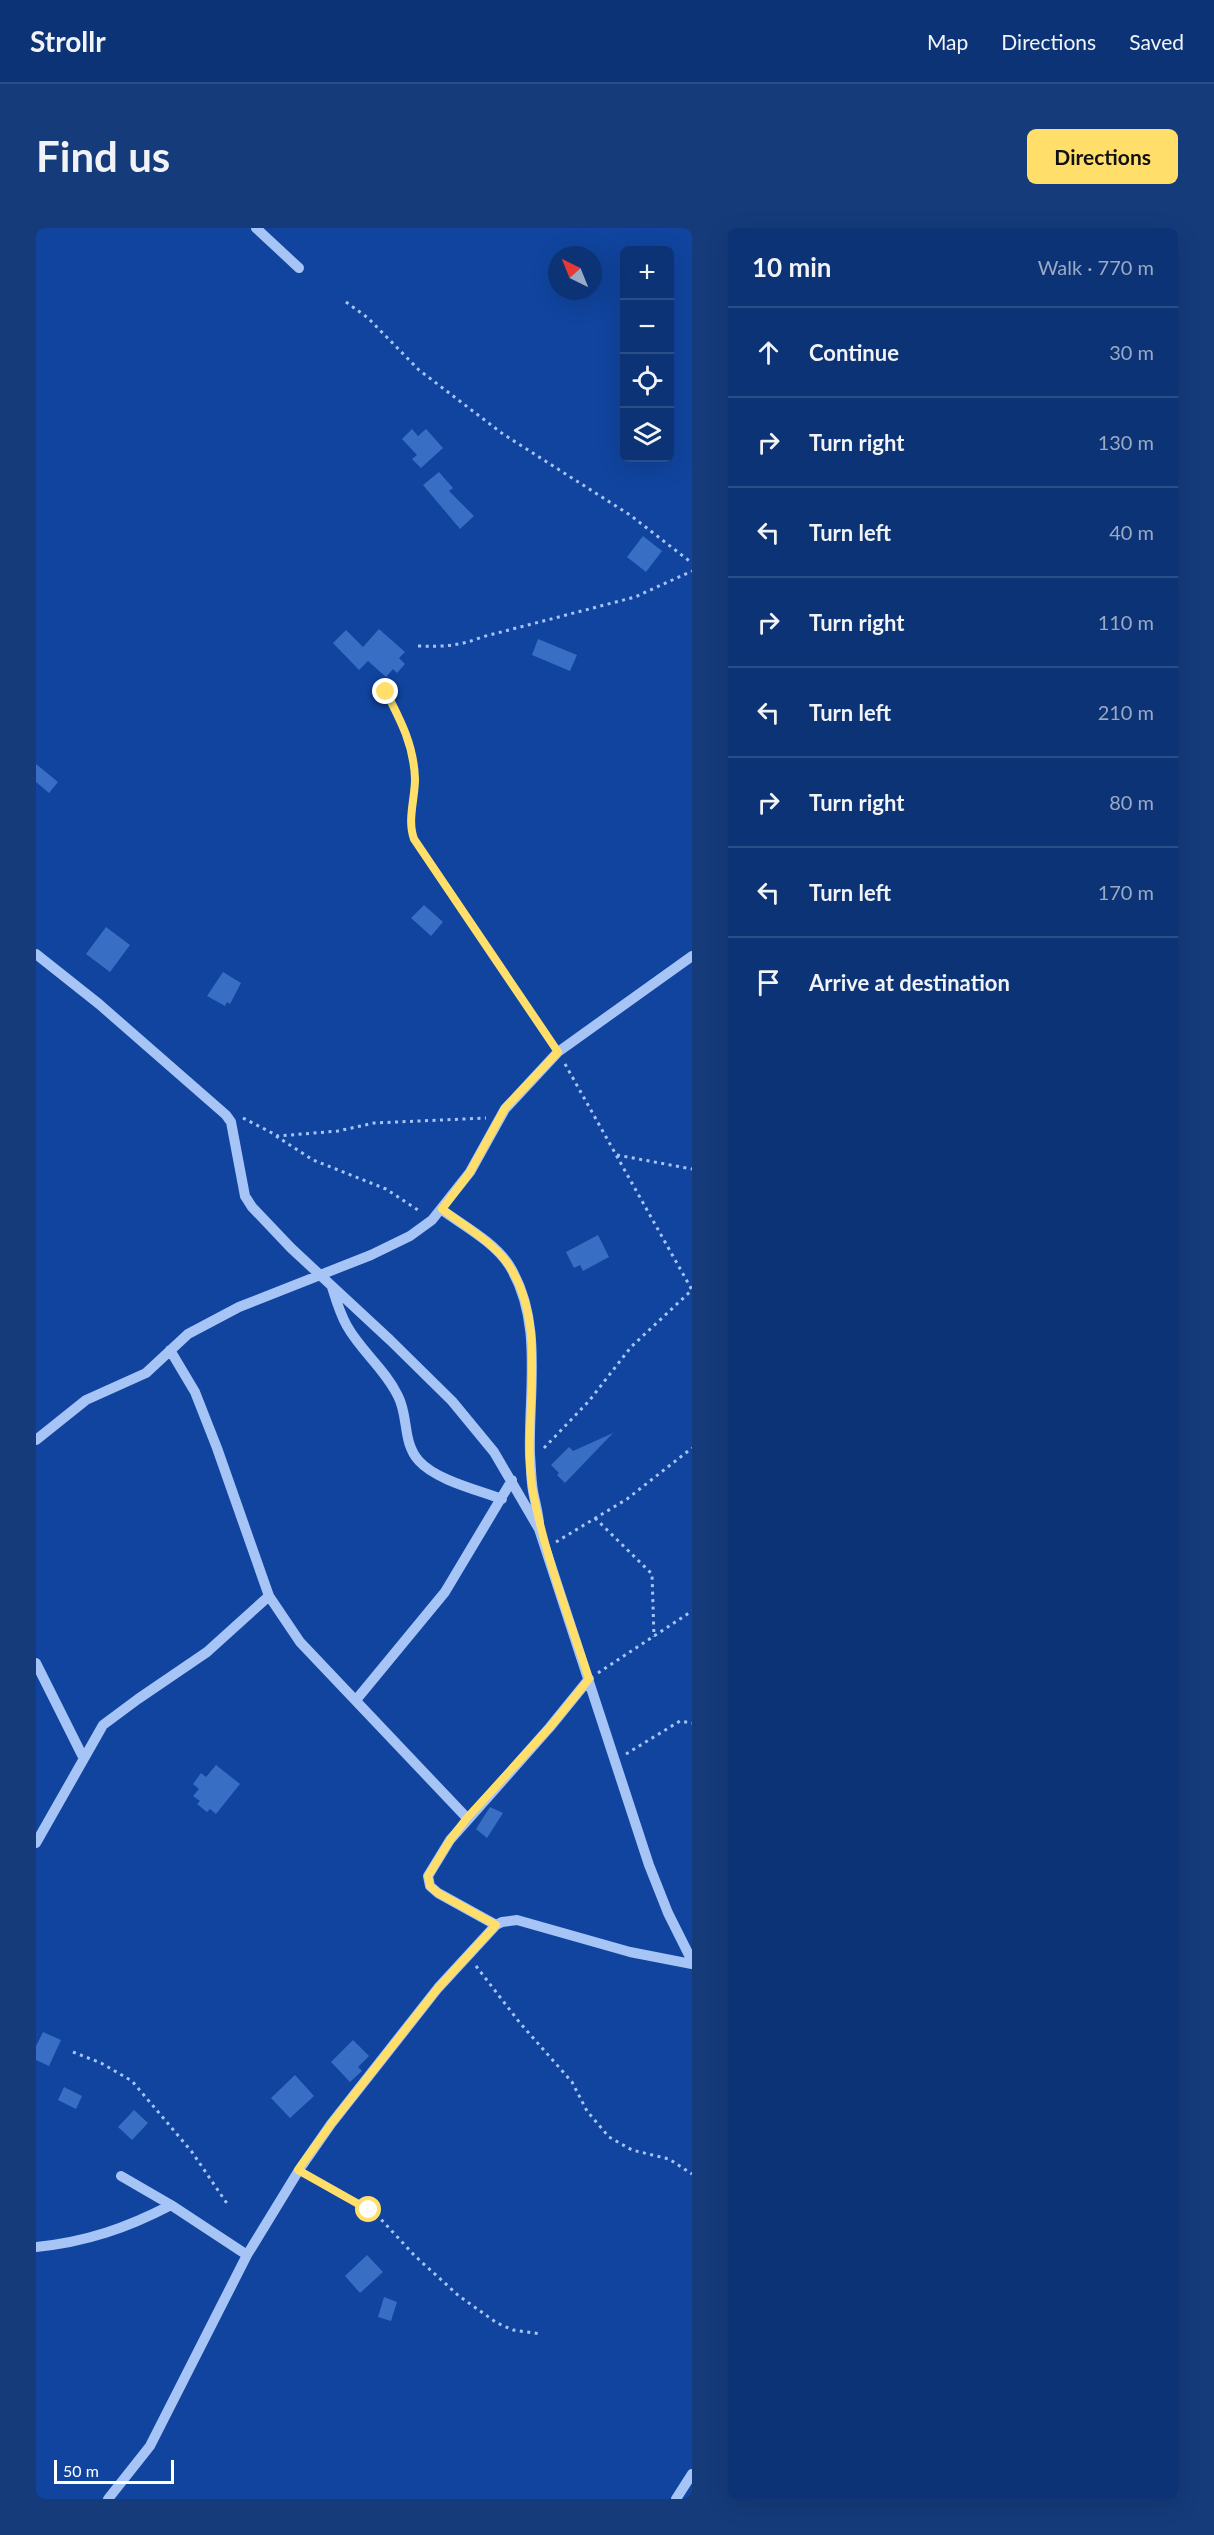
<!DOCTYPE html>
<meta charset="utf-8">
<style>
body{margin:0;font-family:Lato,sans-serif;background:#153b7b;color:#f1f3f6}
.controls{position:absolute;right:18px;top:18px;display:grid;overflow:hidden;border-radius:9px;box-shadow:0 6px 24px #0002}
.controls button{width:54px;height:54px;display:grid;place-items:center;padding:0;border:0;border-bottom:2px solid #2c4e88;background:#0c3376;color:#f1f3f6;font:30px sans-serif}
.compass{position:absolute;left:512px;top:18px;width:54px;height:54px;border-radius:50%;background:#0c3376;box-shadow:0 6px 24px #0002;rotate:317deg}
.scale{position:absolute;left:18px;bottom:15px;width:120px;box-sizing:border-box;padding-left:6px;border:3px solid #fff;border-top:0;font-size:16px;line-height:21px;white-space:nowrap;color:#fff;-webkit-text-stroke:4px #10449e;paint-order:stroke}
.stop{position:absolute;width:18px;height:18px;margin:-14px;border:4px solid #ffdf6a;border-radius:50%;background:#fff}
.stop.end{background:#ffdf6a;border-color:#fff;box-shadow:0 2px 6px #0008}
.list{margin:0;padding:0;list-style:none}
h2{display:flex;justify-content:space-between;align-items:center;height:78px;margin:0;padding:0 24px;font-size:26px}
h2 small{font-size:20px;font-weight:400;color:#9aaac5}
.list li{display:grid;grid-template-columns:39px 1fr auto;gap:18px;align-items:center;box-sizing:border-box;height:90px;padding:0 24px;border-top:2px solid #2c4e88}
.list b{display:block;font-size:22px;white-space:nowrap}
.list em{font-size:20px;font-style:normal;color:#9aaac5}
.icon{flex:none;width:33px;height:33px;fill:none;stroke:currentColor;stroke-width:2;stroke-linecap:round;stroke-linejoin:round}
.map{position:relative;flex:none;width:656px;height:2271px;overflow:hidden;border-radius:9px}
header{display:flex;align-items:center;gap:36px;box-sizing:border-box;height:84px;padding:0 30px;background:#0c3376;border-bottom:2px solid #2c4e88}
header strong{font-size:28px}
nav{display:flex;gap:33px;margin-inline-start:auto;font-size:21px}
.intro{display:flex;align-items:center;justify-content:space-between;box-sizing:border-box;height:144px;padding:0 36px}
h1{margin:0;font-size:42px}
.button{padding:15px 27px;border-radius:9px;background:#ffdf6a;color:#111;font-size:21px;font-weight:700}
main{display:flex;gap:36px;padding:0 36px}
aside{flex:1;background:#0c3376;border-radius:9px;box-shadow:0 6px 24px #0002}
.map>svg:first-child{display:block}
.building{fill:#396ec5}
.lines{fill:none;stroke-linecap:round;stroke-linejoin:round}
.path{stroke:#a6c4f5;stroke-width:3;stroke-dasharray:3 4.5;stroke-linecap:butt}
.minor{stroke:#a6c4f5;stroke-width:10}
.route{stroke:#ffdf6a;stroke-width:8}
</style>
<header>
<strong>Strollr</strong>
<nav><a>Map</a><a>Directions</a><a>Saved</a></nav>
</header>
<div class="intro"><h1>Find us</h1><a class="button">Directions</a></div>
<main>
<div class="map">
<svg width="656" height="2271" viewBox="0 0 656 2271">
<rect width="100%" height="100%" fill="#10449e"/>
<path class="building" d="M 376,201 L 382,208 L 390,201 L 407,220 L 385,240 L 376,231 L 381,227 L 366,211 Z
M 403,244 L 417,260 L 413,263 L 438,288 L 424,301 L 387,257 Z
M 607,308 L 626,323 L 610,344 L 591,329 Z
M 343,401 L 369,424 L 363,430 L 369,436 L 361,445 L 357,441 L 350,449 L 332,433 L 323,442 L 297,415 L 310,402 L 327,419 Z
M 502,411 L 541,427 L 534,443 L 496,427 Z
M 0,536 L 22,554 L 13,565 L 0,554 Z
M 388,677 L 407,694 L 395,708 L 375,690 Z
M 70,699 L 94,717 L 74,744 L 50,726 Z
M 187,744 L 205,755 L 194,776 L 191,774 L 189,778 L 171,768 Z
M 562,1007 L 573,1029 L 547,1043 L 544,1037 L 538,1040 L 530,1024 Z
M 577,1205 L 529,1255 L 521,1247 L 523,1245 L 515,1237 L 533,1219 L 537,1223 Z
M 180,1537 L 204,1556 L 180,1586 L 174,1581 L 171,1584 L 161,1576 L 164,1573 L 157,1568 L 163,1561 L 157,1556 L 165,1545 L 170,1549 Z
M 454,1579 L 467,1585 L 451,1610 L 440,1601 Z
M 7,1804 L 25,1812 L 13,1838 L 0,1832 L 0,1818 Z
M 317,1812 L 333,1828 L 322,1839 L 326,1843 L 314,1854 L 295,1834 Z
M 259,1847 L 278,1868 L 254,1890 L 235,1870 Z
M 28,1859 L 46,1868 L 40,1881 L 22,1872 Z
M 98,1882 L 112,1895 L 96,1912 L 82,1899 Z
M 331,2027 L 347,2044 L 324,2065 L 309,2048 Z
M 348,2069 L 361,2074 L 355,2093 L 342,2089 Z"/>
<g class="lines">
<path class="path" d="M 310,74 L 332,90 L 383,142 L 467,206 L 594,287 L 656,335
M 382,418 C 406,419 424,418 446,409 L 599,369 L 656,343
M 350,464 C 365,493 378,518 379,551 C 379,571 371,592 378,611 L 515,813
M 529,836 L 656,1062
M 207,890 L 242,908 L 302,903 L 338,895 L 450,890
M 240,908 L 277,932 L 350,961 L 385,984
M 581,927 L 656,941
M 508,1220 L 553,1173 L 595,1119 L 656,1062
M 559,1290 L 616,1346 L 618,1409
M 520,1314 L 591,1271 L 656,1220
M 562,1445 L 656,1383
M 590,1526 L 644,1493 L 656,1495
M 440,1738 L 484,1795 L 536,1854 L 551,1883 L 573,1909 L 596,1922 L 633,1931 L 656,1946
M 37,1824 L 65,1835 L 96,1853 L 156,1924 L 192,1977
M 275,1949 L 341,1987 L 379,2028 L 423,2068 L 461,2095 L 477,2102 L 505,2106"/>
<path class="minor" d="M 220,0 L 263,40
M 0,726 L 63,776 L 190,887 L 195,894 L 209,968 L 216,979 L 255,1020 L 354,1112 L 416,1173 L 458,1224 L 503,1301 L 613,1637 L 632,1685 L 656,1733
M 406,982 C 428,998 458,1014 473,1037 C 508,1093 492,1165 494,1227 C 495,1239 495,1251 497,1263 C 499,1274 502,1284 503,1295
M 296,1059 C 300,1072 304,1086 311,1098 C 325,1123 349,1141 362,1168 C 373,1189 366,1214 383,1233 C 400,1252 442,1262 466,1271
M 0,1212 L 50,1172 L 110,1145 L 152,1106 L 203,1079 L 335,1027 L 374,1008 L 396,992 L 434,944 L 469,881 L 522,824 L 656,728
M 233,1368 L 264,1414 L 431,1590
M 0,1435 L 47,1529
M 320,1472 L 409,1364 L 476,1252
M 0,1615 L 67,1497 L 102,1471 L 171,1424 L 233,1368 L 181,1220 L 159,1164 L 134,1122
M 460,1697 L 402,1665 L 394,1658 L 392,1648 L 414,1612 L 514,1499 L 553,1451
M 85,1948 L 135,1977 L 211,2027
M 0,2019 C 50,2014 91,2000 135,1977
M 72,2271 L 114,2218 L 211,2027 L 263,1942 L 295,1896 L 402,1760 L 460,1697 L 466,1694 L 481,1692 L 594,1724 L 656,1736
M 640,2271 L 656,2246"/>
</g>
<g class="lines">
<path class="route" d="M 333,1982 L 262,1942 L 295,1896 L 402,1760 L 460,1697 L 402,1665 L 394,1658 L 392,1648 L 414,1612 L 431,1590 L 514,1499 L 553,1451 C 533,1389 509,1328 497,1264 C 484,1193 516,1101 472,1036 C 457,1014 428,998 406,981 L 434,944 L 469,880 L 522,824 L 378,611 C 371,592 379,571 379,551 C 378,518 365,493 350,464"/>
</g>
</svg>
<div class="controls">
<button>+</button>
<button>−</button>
<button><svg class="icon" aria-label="locate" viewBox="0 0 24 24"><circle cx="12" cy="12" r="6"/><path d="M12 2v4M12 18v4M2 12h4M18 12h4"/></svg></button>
<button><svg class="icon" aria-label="layers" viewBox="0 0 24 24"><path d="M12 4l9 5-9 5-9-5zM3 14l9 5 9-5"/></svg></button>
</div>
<svg class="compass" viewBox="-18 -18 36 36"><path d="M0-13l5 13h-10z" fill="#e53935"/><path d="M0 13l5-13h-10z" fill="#9aaac5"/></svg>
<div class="scale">50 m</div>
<div class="stop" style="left:333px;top:1982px"></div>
<div class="stop end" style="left:350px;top:464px"></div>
</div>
<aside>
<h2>10 min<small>Walk · 770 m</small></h2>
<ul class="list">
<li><svg class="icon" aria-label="ahead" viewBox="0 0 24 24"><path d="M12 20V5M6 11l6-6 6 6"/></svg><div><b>Continue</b></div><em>30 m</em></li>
<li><svg class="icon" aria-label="right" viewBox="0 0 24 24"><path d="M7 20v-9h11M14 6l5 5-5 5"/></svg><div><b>Turn right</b></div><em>130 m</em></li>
<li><svg class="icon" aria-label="left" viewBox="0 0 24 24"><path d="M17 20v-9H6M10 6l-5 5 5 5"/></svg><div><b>Turn left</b></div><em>40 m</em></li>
<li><svg class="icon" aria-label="right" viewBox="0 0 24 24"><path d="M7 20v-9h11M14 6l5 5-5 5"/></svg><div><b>Turn right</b></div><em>110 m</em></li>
<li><svg class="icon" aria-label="left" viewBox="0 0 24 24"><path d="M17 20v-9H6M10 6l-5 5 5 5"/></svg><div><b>Turn left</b></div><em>210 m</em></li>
<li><svg class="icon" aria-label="right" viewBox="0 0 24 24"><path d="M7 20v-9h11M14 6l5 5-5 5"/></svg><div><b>Turn right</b></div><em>80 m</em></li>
<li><svg class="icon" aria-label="left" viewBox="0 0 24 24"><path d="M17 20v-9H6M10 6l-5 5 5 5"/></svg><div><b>Turn left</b></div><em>170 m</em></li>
<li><svg class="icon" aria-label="arrive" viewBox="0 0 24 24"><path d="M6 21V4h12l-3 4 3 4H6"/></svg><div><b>Arrive at destination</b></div></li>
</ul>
</aside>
</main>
